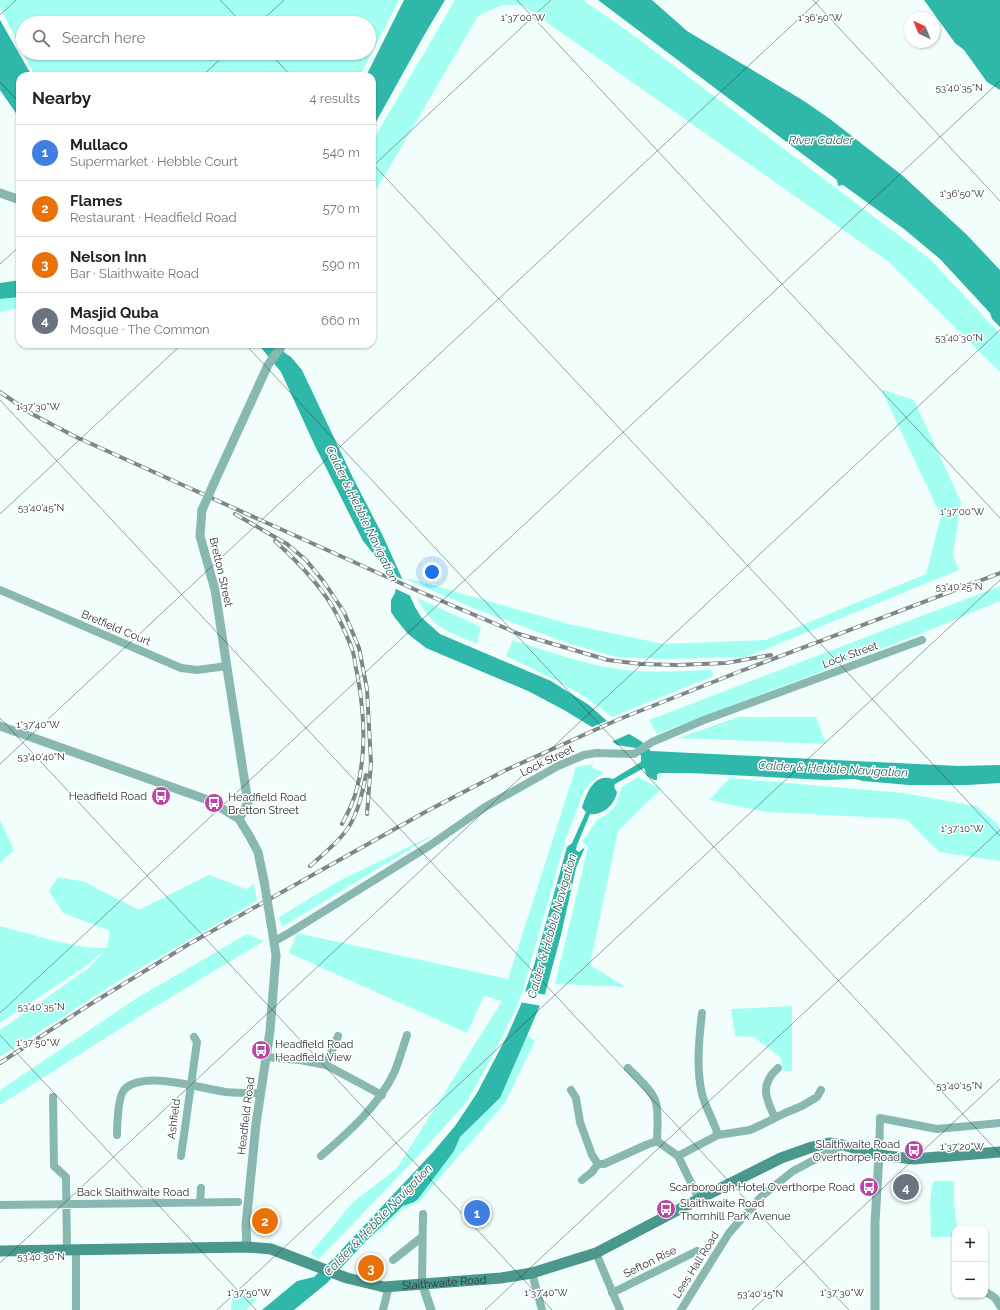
<!DOCTYPE html>
<meta charset="utf-8">
<style>
body{margin:0;font-family:Raleway,sans-serif;background:#f2f2f2;color:#222}
.controls{position:absolute;right:12px;bottom:12px;display:grid;overflow:hidden;border-radius:8px;box-shadow:0 1px 3px #0004}
.controls button{width:36px;height:36px;display:grid;place-items:center;padding:0;border:0;border-bottom:1px solid #e0e0e0;background:#fff;color:#222;font:20px sans-serif}
.compass{position:absolute;left:904px;top:12px;width:36px;height:36px;border-radius:50%;background:#fff;box-shadow:0 1px 3px #0004;rotate:317deg}
.you{position:absolute;left:432px;top:572px;width:14px;height:14px;margin:-10px;border:3px solid #fff;border-radius:50%;background:#1a73e8;box-shadow:0 0 0 6px #1a73e833}
.badge{display:grid;place-items:center;width:26px;height:26px;border-radius:50%;background:#2563eb;color:#fff;font-size:13px;font-weight:700}
.pin{position:absolute;translate:-50% -50%;border:2px solid #fff;box-shadow:0 1px 4px #0006}
.list{margin:0;padding:0;list-style:none}
h2{display:flex;justify-content:space-between;align-items:center;height:52px;margin:0;padding:0 16px;font-size:17px}
h2 small{font-size:13px;font-weight:400;color:#767676}
.list li{display:grid;grid-template-columns:26px 1fr auto;gap:12px;align-items:center;box-sizing:border-box;height:56px;padding:0 16px;border-top:1px solid #e0e0e0}
.list b{display:block;font-size:15px;white-space:nowrap}
.list p{margin:0;font-size:13px;white-space:nowrap;color:#767676}
.list em{font-size:13px;font-style:normal;color:#767676}
.icon{flex:none;width:22px;height:22px;fill:none;stroke:currentColor;stroke-width:2;stroke-linecap:round;stroke-linejoin:round}
.map{position:relative;flex:none;width:1000px;height:1310px;overflow:hidden}
.search{position:absolute;background:#fff;box-shadow:0 1px 3px #0004;left:16px;top:16px;width:360px;height:44px;display:flex;align-items:center;gap:10px;box-sizing:border-box;padding:0 14px;border-radius:22px;color:#767676;font-size:15px}
.panel{position:absolute;background:#fff;box-shadow:0 1px 3px #0004;left:16px;top:72px;width:360px;height:276px;border-radius:12px}
.map>svg:first-child{display:block}
.green{fill:#a4fff3}
.water{fill:#2fb7aa}
.pier{fill:#f2fefc}
.lines{fill:none;stroke-linecap:round;stroke-linejoin:round}
.minor{stroke:#89b8b1;stroke-width:8}
.tertiary{stroke:#89b8b1;stroke-width:9}
.secondary{stroke:#4a978e;stroke-width:11}
.rail-casing{stroke:#7f8786;stroke-width:4}
.rail{stroke:#fff;stroke-width:2.5;stroke-dasharray:8;stroke-linecap:butt}
.tertiary-bridge{stroke:#89b8b1;stroke-width:9}
.ticks{fill:none;stroke:#2d3231;stroke-width:1;stroke-opacity:0.45}
.labels{text-anchor:middle;dominant-baseline:central;stroke-width:3;stroke-linejoin:round;paint-order:stroke}
.street-label{font-size:11px;fill:#2d3231;stroke:#fff}
.poi-label{font-size:11px;fill:#2d3231;stroke:#fff;text-anchor:end}
.water-label{font-size:12px;font-style:italic;fill:#2b6059;stroke:#fff}
.ticks-label{font-size:10px;text-anchor:middle;fill:#2d3231;stroke:#fff;stroke-width:3;stroke-linejoin:round;paint-order:stroke}
</style>
<div class="map">
<svg width="1000" height="1310" viewBox="0 0 1000 1310">
<rect width="100%" height="100%" fill="#f2fefc"/>
<path class="green" d="M 0,0 L 399,0 L 360,76 L 35,76 L 23,53 L 369,53 L 369,23 L 23,23 L 23,52 L 0,8 Z
M 455,0 L 583,0 L 632,34 L 930,259 L 1000,334 L 1000,372 L 889,262 L 522,5 L 502,5 L 478,16 L 378,187 L 372,193 L 372,142 Z
M 20,297 L 20,308 L 0,312 L 0,299 Z
M 881,389 L 914,400 L 961,502 L 953,555 L 959,570 L 746,657 L 662,659 L 617,657 L 573,645 L 478,610 L 410,581 L 407,578 L 569,624 L 663,644 L 766,640 L 926,574 L 941,516 Z
M 1000,586 L 1000,601 L 920,634 L 657,734 L 649,720 Z
M 417,598 L 481,627 L 477,644 C 447,631 432,628 417,598 Z
M 513,640 C 550,652 586,665 625,670 C 653,673 682,671 711,670 L 714,676 L 612,717 C 580,690 543,674 506,656 Z
M 739,717 L 816,717 L 826,744 L 678,738 Z
M 593,764 L 592,768 L 604,772 L 590,783 L 584,791 L 566,838 L 523,990 L 514,1013 L 490,1061 L 466,1103 L 420,1154 L 319,1259 L 310,1254 L 352,1203 L 397,1168 L 502,1001 L 484,996 L 467,1033 L 289,953 L 297,933 L 508,979 L 576,767 Z
M 638,777 L 661,789 L 618,831 L 590,965 L 626,987 L 555,984 L 588,847 L 582,842 L 597,820 L 607,814 L 615,806 L 622,787 Z
M 730,778 L 904,793 L 976,806 L 998,824 L 1000,829 L 1000,861 L 939,852 L 906,819 L 767,812 L 709,800 Z
M 0,820 L 14,850 L 0,863 Z
M 437,833 L 282,927 L 279,917 L 337,882 Z
M 209,875 L 246,889 L 254,884 L 257,901 L 125,977 L 0,1057 L 0,1030 L 89,968 L 104,951 L 86,966 L 0,1023 L 0,926 C 33,934 73,949 107,948 L 110,931 L 63,913 L 49,891 L 58,877 L 85,882 L 139,910 Z
M 247,934 L 264,941 L 148,1011 L 0,1105 L 0,1090 L 137,998 Z
M 792,1006 L 792,1071 L 783,1071 L 781,1058 L 754,1037 L 735,1036 L 731,1009 Z
M 527,1035 L 535,1041 L 505,1103 L 419,1202 L 403,1209 L 378,1233 L 375,1232 L 404,1206 L 414,1202 L 454,1151 L 460,1137 L 499,1100 Z
M 933,1181 L 954,1181 L 954,1201 L 957,1229 L 955,1229 L 955,1237 L 931,1237 L 930,1202 Z
M 251,1293 L 256,1300 L 246,1310 L 231,1310 L 231,1307 L 233,1294 Z"/>
<path class="water" d="M 404,0 L 445,0 L 422,39 L 372,129 L 372,76 L 366,76 Z
M 598,0 L 652,0 L 687,31 L 804,101 L 830,119 L 903,176 L 966,234 L 1000,270 L 1000,327 L 992,319 L 990,313 L 940,259 L 904,229 L 843,185 L 838,186 L 837,180 Z
M 924,0 L 1000,0 L 1000,90 L 987,82 L 964,50 L 955,43 Z
M 0,20 L 32,76 L 20,76 L 20,119 L 0,90 Z
M 20,280 L 20,297 L 0,299 L 0,283 Z
M 258,344 L 278,344 L 285,353 L 291,357 L 302,370 L 353,478 L 382,534 L 415,607 L 421,617 L 440,634 L 551,681 L 589,705 L 607,721 L 641,741 L 651,751 L 958,766 L 1000,765 L 1000,783 L 967,785 L 909,785 L 863,781 L 855,779 L 825,780 L 690,773 L 661,773 L 657,774 L 657,780 L 654,780 L 647,776 L 644,768 L 615,784 L 614,787 L 617,792 C 615,804 603,816 590,814 L 577,845 L 576,850 L 579,852 L 585,847 L 576,868 L 561,935 L 545,994 L 500,1098 L 460,1137 L 454,1151 L 418,1199 L 414,1202 L 403,1206 L 366,1241 L 327,1283 L 294,1310 L 262,1310 L 297,1281 L 314,1277 L 333,1259 L 433,1152 L 455,1126 L 477,1093 L 508,1034 L 520,1007 L 535,962 L 567,847 L 572,843 L 586,812 L 582,808 C 586,794 594,772 613,779 L 641,762 L 641,756 L 636,748 L 617,745 L 592,727 L 564,710 L 528,691 L 426,648 L 408,634 L 395,618 L 391,612 L 391,600 L 395,593 L 396,587 L 390,574 L 363,541 L 315,446 L 281,372 Z"/>
<path class="pier" d="M 387,572 L 404,580 L 411,596 L 394,588 Z
M 609,720 L 630,732 L 631,733 L 609,743 L 590,728 Z
M 523,991 L 547,995 L 542,1006 L 519,1002 Z"/>
<g class="lines">
<path class="minor" d="M 0,590 L 181,668 L 197,670 L 227,666
M 275,941 L 289,933 L 429,846 L 485,807 L 558,766 L 584,755 L 596,753 L 634,754 L 652,742 L 704,720 L 922,640
M 702,1013 C 699,1039 696,1068 702,1094 C 706,1109 714,1121 718,1135
M 266,1057 L 300,1060 L 326,1065 L 382,1095
M 326,1065 L 338,1036
M 628,1068 C 636,1076 654,1092 656,1103 C 659,1115 657,1129 657,1141 L 678,1156 L 699,1199
M 571,1090 L 576,1098 L 580,1122 L 592,1155 L 598,1164 L 604,1164 L 646,1145 L 657,1141
M 53,1097 L 54,1166 L 66,1177 L 67,1249
M 775,1118 C 766,1099 759,1085 778,1068
M 117,1135 C 117,1125 118,1097 124,1090 C 143,1069 202,1089 226,1092 C 237,1093 249,1093 260,1093
M 879,1155 L 880,1118 L 937,1129 L 1000,1123
M 181,1156 L 197,1042 L 194,1037
M 321,1156 C 349,1132 378,1106 394,1073 C 399,1061 403,1047 407,1035
M 678,1156 L 718,1135 L 750,1130 L 761,1125 L 785,1113 L 802,1106 L 817,1097 L 821,1090
M 582,1180 L 592,1172 L 598,1164
M 200,1203 L 201,1188
M 0,1205 L 238,1202
M 76,1249 L 76,1310
M 596,1253 L 620,1310
M 393,1260 L 422,1237
M 532,1273 L 542,1310
M 422,1283 L 423,1214
M 985,1292 C 992,1295 997,1298 1000,1306
M 612,1293 L 697,1251
M 383,1310 L 389,1286
M 681,1310 L 729,1233 L 762,1196 L 793,1171 L 843,1145"/>
<path class="tertiary" d="M 0,193 L 20,200
M 214,483 L 268,365 L 283,344
M 202,510 L 200,536 L 215,590 L 248,803 L 239,819
M 0,726 L 208,800 L 239,819 L 250,837 L 258,852 L 264,881
M 247,1247 L 246,1225 L 256,1124 L 270,1031 L 276,955 L 271,923
M 422,1283 L 431,1310
M 875,1310 L 875,1223 L 879,1155"/>
<path class="secondary" id="s1" d="M 0,1251 L 247,1247 L 271,1249 L 347,1278 L 384,1287 L 501,1278 L 532,1273 L 596,1253 L 699,1199 L 781,1158 L 812,1147 L 829,1143 L 843,1145 L 879,1155 L 913,1159 L 1000,1152"/>
<defs>
<path id="rail" d="M 0,392 L 32,414 L 76,437 L 416,590 L 519,634 L 608,660 L 641,664 L 677,665 L 726,663 L 771,655
M 235,514 L 287,544 L 306,560 L 324,582 L 344,612 L 359,648 L 367,689 L 371,763 L 367,814
M 275,541 C 298,562 323,587 337,615 C 343,627 349,640 353,652 C 355,659 355,666 357,673 C 364,710 367,751 357,788 C 354,801 348,813 342,824
M 310,866 C 323,854 338,843 348,828 C 358,813 362,794 366,775
M 0,1063 L 89,1005 L 189,944 L 427,811 L 506,770 L 617,720 L 741,671 L 1000,573"/>
</defs>
<use href="#rail" class="rail-casing"/>
<use href="#rail" class="rail"/>
<path class="tertiary-bridge" d="M 202,510 L 214,483
M 264,881 L 271,923"/>
</g>
<path class="ticks" d="M 220,0 L 242,23M 517,0 L 1000,518M 813,0 L 1000,201M 0,15 L 16,0M 259,23 L 284,0M 270,53 L 291,76M 202,76 L 227,53M 0,82 L 20,103M 372,163 L 1000,836M 372,167 L 551,0M 0,264 L 20,246M 245,344 L 1000,1154M 0,400 L 849,1310M 0,514 L 182,344M 0,718 L 552,1310M 0,764 L 819,0M 0,1013 L 1000,81M 0,1035 L 256,1310M 0,1263 L 1000,330M 217,1310 L 1000,580M 485,1310 L 1000,830M 752,1310 L 1000,1079"/>
<defs>
<symbol id="bus-disc" viewBox="-11 -11 22 22"><circle r="9.5" fill="#b848a4" stroke="#fff"/><path d="M-5-6H5V4H4V6H2V4H-2V6H-4V4H-5ZM-3.5-4V0h7V-4ZM-3.5 1.2v1.5H-2V1.2ZM2 1.2v1.5H3.5V1.2Z" fill="#fff"/></symbol>
</defs>
<g fill-rule="evenodd">
<use href="#bus-disc" x="150" y="785" width="22" height="22"/>
<use href="#bus-disc" x="203" y="792" width="22" height="22"/>
<use href="#bus-disc" x="250" y="1039" width="22" height="22"/>
<use href="#bus-disc" x="903" y="1139" width="22" height="22"/>
<use href="#bus-disc" x="858" y="1176" width="22" height="22"/>
<use href="#bus-disc" x="655" y="1198" width="22" height="22"/>
</g>
<g class="labels">
<g class="street-label">
<text transform="translate(221 572) rotate(77)">Bretton Street</text>
<text transform="translate(116 628) rotate(23)">Bretfield Court</text>
<text transform="translate(850 655) rotate(-20)">Lock Street</text>
<text transform="translate(547 761) rotate(-26)">Lock Street</text>
<text transform="translate(246 1116) rotate(-83)">Headfield Road</text>
<text transform="translate(174 1119) rotate(-83)">Ashfield</text>
<text x="133" y="1192">Back Slaithwaite Road</text>
<text transform="translate(650 1262) rotate(-26)">Sefton Rise</text>
<text transform="translate(696 1265) rotate(-58)">Lees Hall Road</text>
<text stroke="none"><textPath href="#s1" startOffset="451">Slaithwaite Road</textPath></text>
</g>
<g class="poi-label">
<text x="147" y="796">Headfield Road</text>
<text x="228" y="797" text-anchor="start">Headfield Road<tspan x="228" dy="13">Bretton Street</tspan></text>
<text x="275" y="1044" text-anchor="start">Headfield Road<tspan x="275" dy="13">Headfield View</tspan></text>
<text x="900" y="1144">Slaithwaite Road<tspan x="900" dy="13">Overthorpe Road</tspan></text>
<text x="855" y="1187">Scarborough Hotel Overthorpe Road</text>
<text x="680" y="1203" text-anchor="start">Slaithwaite Road<tspan x="680" dy="13">Thornhill Park Avenue</tspan></text>
</g>
<g class="water-label">
<text x="821" y="140">River Calder</text>
<text transform="translate(362 514) rotate(64)">Calder &amp; Hebble Navigation</text>
<text transform="translate(833 769) rotate(3)">Calder &amp; Hebble Navigation</text>
<text transform="translate(552 926) rotate(-74)">Calder &amp; Hebble Navigation</text>
<text transform="translate(378 1220) rotate(-46)">Calder &amp; Hebble Navigation</text>
</g>
</g>
<g class="ticks-label">
<text x="820" y="21">1°36'50"W</text>
<text x="523" y="21">1°37'00"W</text>
<text x="959" y="91">53°40'35"N</text>
<text x="962" y="197">1°36'50"W</text>
<text x="959" y="341">53°40'30"N</text>
<text x="38" y="410">1°37'30"W</text>
<text x="41" y="511">53°40'45"N</text>
<text x="962" y="515">1°37'00"W</text>
<text x="959" y="590">53°40'25"N</text>
<text x="38" y="728">1°37'40"W</text>
<text x="41" y="760">53°40'40"N</text>
<text x="962" y="832">1°37'10"W</text>
<text x="41" y="1010">53°40'35"N</text>
<text x="38" y="1046">1°37'50"W</text>
<text x="959" y="1089">53°40'15"N</text>
<text x="962" y="1150">1°37'20"W</text>
<text x="41" y="1260">53°40'30"N</text>
<text x="249" y="1296">1°37'50"W</text>
<text x="546" y="1296">1°37'40"W</text>
<text x="842" y="1296">1°37'30"W</text>
<text x="760" y="1297">53°40'15"N</text>
</g>
</svg>
<div class="controls">
<button>+</button>
<button>−</button>
</div>
<svg class="compass" viewBox="-18 -18 36 36"><path d="M0-13l5 13h-10z" fill="#e53935"/><path d="M0 13l5-13h-10z" fill="#767676"/></svg>
<div class="you"></div>
<div class="pin badge" style="left:477px;top:1213px;background:#3f7fe0">1</div>
<div class="pin badge" style="left:265px;top:1221px;background:#e8710a">2</div>
<div class="pin badge" style="left:371px;top:1268px;background:#e8710a">3</div>
<div class="pin badge" style="left:906px;top:1187px;background:#6b7280">4</div>
<div class="search"><svg class="icon" aria-label="search" viewBox="0 0 24 24"><circle cx="10" cy="10" r="6"/><path d="M15 15l6 6"/></svg>Search here</div>
<section class="panel">
<h2>Nearby<small>4 results</small></h2>
<ul class="list">
<li><span class="badge" style="background:#3f7fe0">1</span><div><b>Mullaco</b><p>Supermarket · Hebble Court</p></div><em>540 m</em></li>
<li><span class="badge" style="background:#e8710a">2</span><div><b>Flames</b><p>Restaurant · Headfield Road</p></div><em>570 m</em></li>
<li><span class="badge" style="background:#e8710a">3</span><div><b>Nelson Inn</b><p>Bar · Slaithwaite Road</p></div><em>590 m</em></li>
<li><span class="badge" style="background:#6b7280">4</span><div><b>Masjid Quba</b><p>Mosque · The Common</p></div><em>660 m</em></li>
</ul>
</section>
</div>
